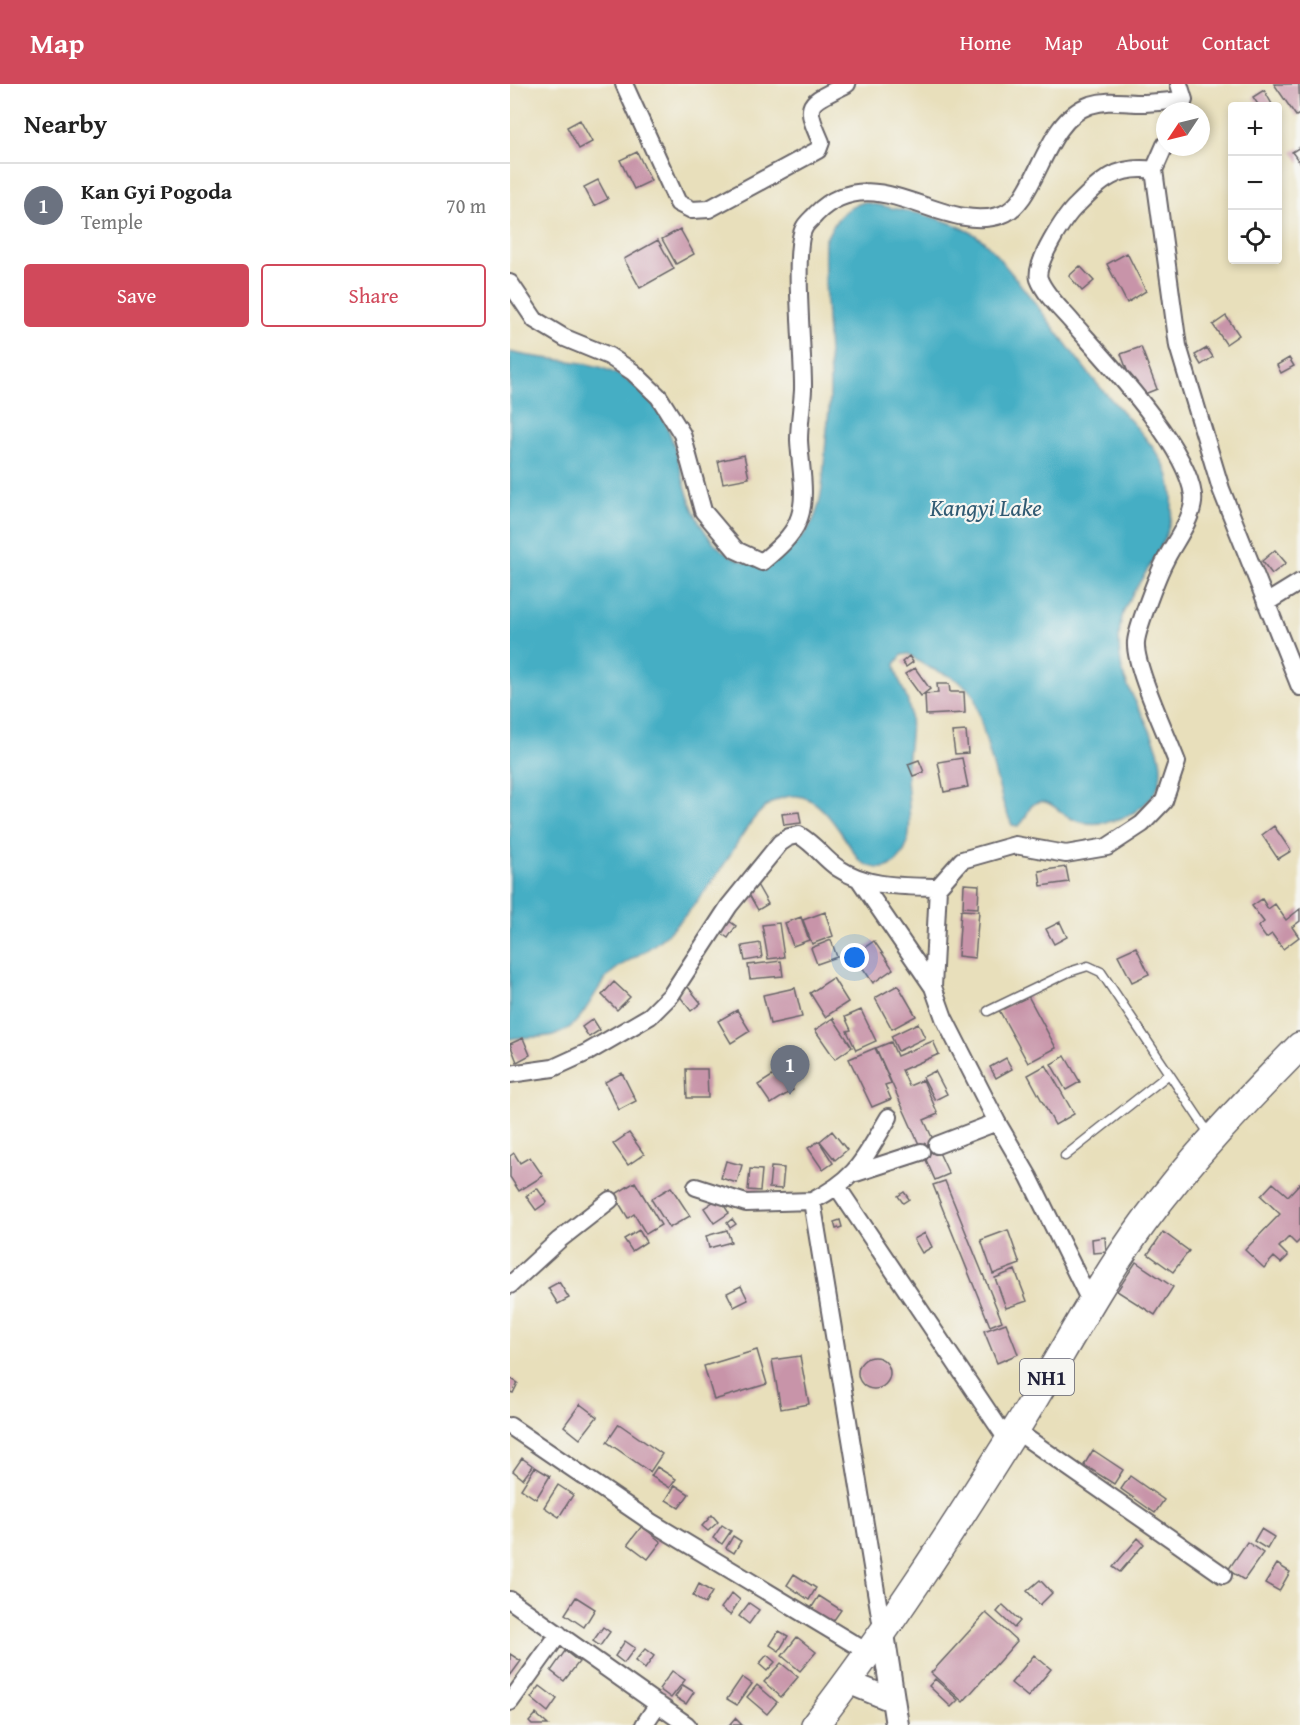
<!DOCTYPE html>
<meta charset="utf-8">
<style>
body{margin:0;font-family:"Gentium Book Plus",serif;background:#f2f2f2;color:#222}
.controls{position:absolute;right:18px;top:18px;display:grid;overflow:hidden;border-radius:6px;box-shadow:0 3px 9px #0003}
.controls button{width:54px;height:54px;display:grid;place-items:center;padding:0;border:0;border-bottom:2px solid #e0e0e0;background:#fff;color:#222;font:30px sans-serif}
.compass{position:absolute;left:646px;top:18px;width:54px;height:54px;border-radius:50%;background:#fff;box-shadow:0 3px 9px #0003;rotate:235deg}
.you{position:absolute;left:345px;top:874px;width:21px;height:21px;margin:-15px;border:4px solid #fff;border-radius:50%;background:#1a73e8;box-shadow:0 0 0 9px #1a73e833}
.badge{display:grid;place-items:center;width:39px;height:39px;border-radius:50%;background:#d1495b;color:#fff;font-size:20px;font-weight:700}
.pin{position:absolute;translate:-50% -50px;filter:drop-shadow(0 2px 3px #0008)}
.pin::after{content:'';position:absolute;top:32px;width:21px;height:18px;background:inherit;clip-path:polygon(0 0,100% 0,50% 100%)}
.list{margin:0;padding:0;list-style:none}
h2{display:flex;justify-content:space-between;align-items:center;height:78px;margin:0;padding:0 24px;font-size:26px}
h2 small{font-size:20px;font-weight:400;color:#767676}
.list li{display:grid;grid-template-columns:39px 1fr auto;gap:18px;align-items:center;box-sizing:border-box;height:84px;padding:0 24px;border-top:2px solid #e0e0e0}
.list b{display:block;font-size:22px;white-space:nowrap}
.list p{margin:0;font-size:20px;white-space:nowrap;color:#767676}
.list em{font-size:20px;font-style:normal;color:#767676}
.actions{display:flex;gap:12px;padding:18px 24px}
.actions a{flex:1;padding:14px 0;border:2px solid #d1495b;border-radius:6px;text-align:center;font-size:21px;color:#d1495b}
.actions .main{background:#d1495b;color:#fff}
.icon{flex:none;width:33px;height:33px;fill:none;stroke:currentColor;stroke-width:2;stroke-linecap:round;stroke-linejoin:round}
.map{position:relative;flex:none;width:790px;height:1641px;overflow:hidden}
header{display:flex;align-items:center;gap:36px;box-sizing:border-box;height:84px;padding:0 30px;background:#d1495b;color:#fff}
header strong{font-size:28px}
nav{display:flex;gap:33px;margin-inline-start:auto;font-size:21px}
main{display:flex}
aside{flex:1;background:#fff}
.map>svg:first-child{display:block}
.water{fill:#45aec4;stroke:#346880;stroke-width:1.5}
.building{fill:#c894a9}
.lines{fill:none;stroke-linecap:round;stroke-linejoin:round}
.service-casing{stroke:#676468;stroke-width:11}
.minor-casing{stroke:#676468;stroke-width:20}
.secondary-casing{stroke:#676468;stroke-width:26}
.trunk-casing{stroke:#676468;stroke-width:30}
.service{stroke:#fff;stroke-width:8}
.minor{stroke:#fff;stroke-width:16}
.secondary{stroke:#fff;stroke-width:22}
.trunk{stroke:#fff;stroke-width:27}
.labels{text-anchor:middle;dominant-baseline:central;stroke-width:4.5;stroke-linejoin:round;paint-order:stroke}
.shield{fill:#f6f6f2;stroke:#626272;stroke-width:1.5}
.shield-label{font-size:21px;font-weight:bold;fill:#22223b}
.water-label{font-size:24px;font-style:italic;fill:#305a72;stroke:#f6f6f2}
</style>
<header>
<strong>Map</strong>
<nav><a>Home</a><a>Map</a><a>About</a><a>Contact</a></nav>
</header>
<main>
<aside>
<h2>Nearby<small></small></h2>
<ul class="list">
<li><span class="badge" style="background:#6b7280">1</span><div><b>Kan Gyi Pogoda</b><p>Temple</p></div><em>70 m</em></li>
</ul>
<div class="actions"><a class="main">Save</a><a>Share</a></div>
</aside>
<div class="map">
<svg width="790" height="1641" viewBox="0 0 790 1641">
<rect width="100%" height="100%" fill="#f6f6f2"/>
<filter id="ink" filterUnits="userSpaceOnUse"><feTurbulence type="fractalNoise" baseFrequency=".0167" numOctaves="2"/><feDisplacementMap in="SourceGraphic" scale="12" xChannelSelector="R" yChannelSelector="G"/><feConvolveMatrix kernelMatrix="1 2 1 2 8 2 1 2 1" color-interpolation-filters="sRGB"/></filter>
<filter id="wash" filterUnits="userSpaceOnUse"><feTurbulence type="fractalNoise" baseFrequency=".008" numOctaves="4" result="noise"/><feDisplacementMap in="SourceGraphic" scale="24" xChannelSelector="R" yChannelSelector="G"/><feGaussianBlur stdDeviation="1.35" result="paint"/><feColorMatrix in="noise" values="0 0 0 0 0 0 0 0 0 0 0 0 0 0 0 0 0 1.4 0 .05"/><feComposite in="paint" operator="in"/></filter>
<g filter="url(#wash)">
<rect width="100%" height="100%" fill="#e8dfbb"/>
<path class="water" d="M 354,118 C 389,126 431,131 462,149 C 477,157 487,172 498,185 C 528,221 554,259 584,296 C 605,322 644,357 657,387 C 660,393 661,403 662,410 C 666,455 636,483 617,520 C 608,537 608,561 611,580 C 616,618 674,675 641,714 C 623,735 586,747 560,734 C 550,729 540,715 528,718 C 516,721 518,737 508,742 L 502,741 L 494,722 L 464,612 C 445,586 423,592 399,570 L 392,571 L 385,580 C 386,596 397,608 399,623 C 403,644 398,663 397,683 C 395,712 412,765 380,782 C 369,787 359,783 350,777 C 334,756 312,708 281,712 C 246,715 228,761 211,785 C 191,813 169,843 141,863 C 127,873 111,879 99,891 C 82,909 74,939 50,949 C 34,956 16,951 0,955 L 0,268 C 54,282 94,268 138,314 C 179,356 163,425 212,466 C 229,479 252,486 270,473 C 284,462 299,448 305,432 C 313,412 313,391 315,369 C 316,348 320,327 320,306 C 320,256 313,206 315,157 C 325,136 332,125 354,118 Z"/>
<g id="blocks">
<path class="building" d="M 764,0 L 789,0 L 790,30 L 786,32 Z
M 754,6 L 763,22 L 749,22 L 743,13 Z
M 70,36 L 82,58 L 69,65 L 57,43 Z
M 790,63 L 790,79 L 782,68 Z
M 127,68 L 141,97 L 124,105 L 110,76 Z
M 88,96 L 98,115 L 84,122 L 74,103 Z
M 170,145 L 184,170 L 166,180 L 152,155 Z
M 148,156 L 164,185 L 130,204 L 114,175 Z
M 617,169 L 636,207 L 617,219 L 597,180 Z
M 570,182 L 584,197 L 572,207 L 559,192 Z
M 716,232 L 729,251 L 716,260 L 703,241 Z
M 631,263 L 647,305 L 627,313 L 611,270 Z
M 697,264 L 703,273 L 691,281 L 685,271 Z
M 779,274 L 784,282 L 771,289 L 767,281 Z
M 234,371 L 239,394 L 213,399 L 208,377 Z
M 765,466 L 776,479 L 762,490 L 752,477 Z
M 399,572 L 403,578 L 396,583 L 392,578 Z
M 405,584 L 420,605 L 411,612 L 395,590 Z
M 427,600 L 439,600 L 440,608 L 454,608 L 455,629 L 416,631 L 415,610 L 428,609 Z
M 456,647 L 458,669 L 445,670 L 442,648 Z
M 452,674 L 458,703 L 434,708 L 428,678 Z
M 409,676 L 414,688 L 403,692 L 398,680 Z
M 289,728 L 291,739 L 274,741 L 272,730 Z
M 764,742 L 781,767 L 768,775 L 752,751 Z
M 556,783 L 559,798 L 531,802 L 529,787 Z
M 246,799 L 258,820 L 248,826 L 236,805 Z
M 454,800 L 469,801 L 468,824 L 453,823 Z
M 752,815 L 758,825 L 765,820 L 776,836 L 790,825 L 790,837 L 782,843 L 789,853 L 773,865 L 762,850 L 756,854 L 748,843 L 754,838 L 742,822 Z
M 451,826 L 469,827 L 465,874 L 448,872 Z
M 315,828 L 323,852 L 302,860 L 293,836 Z
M 291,833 L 299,856 L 283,862 L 275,839 Z
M 219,837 L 226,842 L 218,854 L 211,849 Z
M 550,838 L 557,853 L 544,860 L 536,845 Z
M 269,839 L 274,873 L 258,875 L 252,841 Z
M 321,856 L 327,873 L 307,880 L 301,864 Z
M 364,857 L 383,885 L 363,899 L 344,871 Z
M 250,859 L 252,874 L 235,877 L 232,862 Z
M 626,863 L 639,890 L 622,898 L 608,871 Z
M 271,877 L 273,892 L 240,895 L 238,881 Z
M 323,894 L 338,918 L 315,933 L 300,909 Z
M 104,898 L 120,913 L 107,926 L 92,911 Z
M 388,901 L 406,932 L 382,945 L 365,914 Z
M 178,903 L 191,919 L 181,927 L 168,910 Z
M 285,904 L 292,933 L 260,940 L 253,911 Z
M 517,910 L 546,964 L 518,979 L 489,926 Z
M 227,926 L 240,947 L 221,959 L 208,937 Z
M 351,926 L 366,957 L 346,966 L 337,947 L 341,946 L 335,933 Z
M 323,934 L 342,963 L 325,975 L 305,946 Z
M 83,935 L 90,946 L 79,953 L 72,943 Z
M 408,939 L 415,954 L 388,967 L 381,952 Z
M 13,954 L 20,971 L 7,978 L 0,960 Z
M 423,957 L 429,970 L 392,986 L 399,1002 L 413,996 L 428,1030 L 414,1036 L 439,1090 L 425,1096 L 366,964 L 381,958 L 387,972 Z
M 365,964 L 381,999 L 375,1001 L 381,1015 L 362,1023 L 339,975 Z
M 555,972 L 570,998 L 556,1006 L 541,980 Z
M 496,974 L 502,985 L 486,994 L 480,983 Z
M 536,981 L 564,1030 L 545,1041 L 518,991 Z
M 176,985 L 197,985 L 198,1014 L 177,1014 Z
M 270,987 L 283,1006 L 261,1020 L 248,1001 Z
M 425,987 L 437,1010 L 425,1016 L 413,993 Z
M 112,989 L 126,1017 L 109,1026 L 95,998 Z
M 322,1047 L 337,1066 L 325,1076 L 310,1057 Z
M 119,1049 L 134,1070 L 118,1081 L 103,1060 Z
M 309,1057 L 323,1079 L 313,1086 L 298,1064 Z
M 4,1069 L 10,1079 L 20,1073 L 33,1092 L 9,1107 L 0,1093 L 0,1072 Z
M 216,1077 L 232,1081 L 227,1099 L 211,1094 Z
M 261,1083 L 274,1084 L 272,1105 L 259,1104 Z
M 240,1085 L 252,1086 L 250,1107 L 238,1106 Z
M 435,1097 L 492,1237 L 480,1242 L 423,1101 Z
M 125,1098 L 151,1141 L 136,1150 L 124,1130 L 118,1134 L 104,1111 Z
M 763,1099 L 778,1112 L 790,1099 L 790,1156 L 786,1160 L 779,1153 L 769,1163 L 778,1172 L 771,1179 L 764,1173 L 754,1184 L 735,1166 L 770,1130 L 751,1112 Z
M 161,1103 L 180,1132 L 159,1144 L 141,1115 Z
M 27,1104 L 37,1118 L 26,1126 L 16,1112 Z
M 394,1108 L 399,1115 L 393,1119 L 388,1112 Z
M 209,1114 L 219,1129 L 204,1139 L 194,1124 Z
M 222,1135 L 226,1140 L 220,1144 L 217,1139 Z
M 330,1136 L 332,1143 L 326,1145 L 324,1138 Z
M 129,1146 L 136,1158 L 122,1167 L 114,1155 Z
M 217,1146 L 221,1158 L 199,1164 L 196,1152 Z
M 498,1146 L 510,1180 L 483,1190 L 471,1156 Z
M 653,1148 L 679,1167 L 663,1188 L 638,1170 Z
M 415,1149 L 422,1163 L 412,1169 L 404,1155 Z
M 595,1153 L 596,1168 L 583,1169 L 582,1155 Z
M 626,1178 L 663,1203 L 645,1231 L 607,1207 Z
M 505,1186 L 517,1217 L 496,1224 L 485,1194 Z
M 49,1198 L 59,1214 L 48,1220 L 38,1204 Z
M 231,1202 L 238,1216 L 224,1223 L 217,1209 Z
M 496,1239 L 508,1270 L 487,1279 L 474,1247 Z
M 247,1266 L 257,1300 L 204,1316 L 194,1282 Z
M 290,1272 L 299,1320 L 271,1325 L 262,1276 Z
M348 1289a16 16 0 1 1 32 0a16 16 0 1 1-32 0Z
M 0,1294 L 8,1299 L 3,1309 L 0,1308 Z
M 70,1320 L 87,1333 L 70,1355 L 54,1342 Z
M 109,1340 L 152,1370 L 140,1388 L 97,1358 Z
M 583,1366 L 613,1386 L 604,1400 L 574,1381 Z
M 12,1374 L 23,1382 L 13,1395 L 3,1387 Z
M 25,1383 L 40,1392 L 26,1415 L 11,1405 Z
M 147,1383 L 166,1395 L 160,1404 L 141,1392 Z
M 620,1392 L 654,1416 L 645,1429 L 611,1405 Z
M 48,1401 L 63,1411 L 49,1433 L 34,1423 Z
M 165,1401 L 179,1410 L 169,1424 L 156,1416 Z
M 202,1431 L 208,1438 L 198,1447 L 192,1442 Z
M 212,1441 L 221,1447 L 212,1460 L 203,1454 Z
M 132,1442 L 151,1458 L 138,1475 L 118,1460 Z
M 751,1445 L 764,1453 L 757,1465 L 744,1457 Z
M 223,1452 L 231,1457 L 224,1469 L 216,1464 Z
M 628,1454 L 634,1460 L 610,1488 L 603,1483 Z
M 737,1458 L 753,1469 L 734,1496 L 718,1486 Z
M 767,1480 L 780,1488 L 769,1507 L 755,1499 Z
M 284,1490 L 306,1504 L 299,1516 L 277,1501 Z
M 530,1496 L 542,1509 L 530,1521 L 517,1507 Z
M 189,1500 L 202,1508 L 195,1520 L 183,1512 Z
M 222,1509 L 230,1516 L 220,1531 L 211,1524 Z
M 309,1512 L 331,1526 L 319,1543 L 298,1529 Z
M 66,1513 L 85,1525 L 74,1543 L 55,1530 Z
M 239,1519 L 249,1526 L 239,1540 L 229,1532 Z
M 493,1521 L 510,1537 L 504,1544 L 487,1528 Z
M 476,1529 L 507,1557 L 453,1618 L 421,1589 Z
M 93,1543 L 100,1548 L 90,1562 L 83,1557 Z
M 269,1547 L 278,1552 L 269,1567 L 260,1561 Z
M 287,1553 L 306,1568 L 290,1587 L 272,1572 Z
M 115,1557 L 125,1564 L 114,1579 L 105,1572 Z
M 135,1565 L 144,1572 L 135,1585 L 125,1577 Z
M 55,1567 L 69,1578 L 54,1597 L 41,1587 Z
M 0,1570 L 11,1577 L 0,1592 Z
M 257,1571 L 265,1578 L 257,1587 L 249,1580 Z
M 524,1571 L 541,1585 L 518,1613 L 501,1599 Z
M 271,1579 L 288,1593 L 271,1613 L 254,1598 Z
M 162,1587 L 175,1596 L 161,1614 L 149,1605 Z
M 232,1593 L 242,1600 L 227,1621 L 217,1615 Z
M 425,1595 L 448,1616 L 441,1623 L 419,1602 Z
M 173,1601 L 184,1608 L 176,1620 L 165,1613 Z
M 247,1601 L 267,1618 L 257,1630 L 237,1613 Z
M 30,1602 L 47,1615 L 38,1628 L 21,1614 Z
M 26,1630 L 38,1641 L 22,1641 L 19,1638 Z
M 225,1634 L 232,1641 L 219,1641 Z"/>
</g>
</g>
<g filter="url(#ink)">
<use href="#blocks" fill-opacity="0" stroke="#676468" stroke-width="1.5"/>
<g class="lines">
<defs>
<path id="service" d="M 478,927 L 559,888 L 578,882 L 591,888 L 700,1051
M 555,1072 L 659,990"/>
<path id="minor" d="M 114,0 L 168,119 L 182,126 L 199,125 L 308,66 L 311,58 C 292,16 299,20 337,0
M 669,0 L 674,16 L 670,26
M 655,61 L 644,86 L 668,262 L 711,405 L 790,603
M 0,199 L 25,236 L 55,254 L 99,272 L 123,288 L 149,313 L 172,350 L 193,427 L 226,466 L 252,478 C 265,467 282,453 288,437 C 298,414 290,381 289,356 C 289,340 292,323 293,306 C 294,274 282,166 294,144 C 296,139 303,134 306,130 C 364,72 431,151 491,131 C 528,119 532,38 580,21 C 600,15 610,19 629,19 C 644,19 659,17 674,16
M 756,519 L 790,498
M 349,795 L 423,903
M 0,990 L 43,984 L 78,968 L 140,932 L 161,911 L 219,822 L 270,759 L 279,753 L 289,751 C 307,762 314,775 328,784 C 358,804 393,802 428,803
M 427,1061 L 487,1038
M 346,1089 L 411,1068
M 186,1103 L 236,1119 L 302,1117
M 328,1104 L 498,1357
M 0,1201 L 49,1156 L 100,1116
M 581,1219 L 519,1093 L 487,1038 L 434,934 L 423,903 L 428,803 L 452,776 L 505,761 L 556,770 L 597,763 L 632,740 L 654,717 L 667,678 C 657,651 624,582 626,558 C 627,545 648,490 655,477 C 663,459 686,432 683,411 C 676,360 597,278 562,238 C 552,226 535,211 529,195 C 524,180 555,132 567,121 C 592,96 607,81 644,86
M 0,1342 L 141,1438 L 359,1569
M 505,1346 L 713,1491
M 0,1516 L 177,1641
M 373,1550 L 302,1117 C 349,1093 353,1076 379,1033
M 0,1618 L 49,1550
M 134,1641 L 148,1620"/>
<path id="secondary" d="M 373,1550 L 387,1641
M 338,1598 L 382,1616"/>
<path id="trunk" d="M 305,1641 C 378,1546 442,1447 506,1345 C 549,1277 586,1203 634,1138 C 681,1074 735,1018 790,962"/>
</defs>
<use href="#service" class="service-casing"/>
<use href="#minor" class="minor-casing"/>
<use href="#secondary" class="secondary-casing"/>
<use href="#trunk" class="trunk-casing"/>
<use href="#service" class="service"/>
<use href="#minor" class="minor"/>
<use href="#secondary" class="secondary"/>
<use href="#trunk" class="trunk"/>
</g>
</g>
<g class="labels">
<rect class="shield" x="510" y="1275" width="54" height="36" rx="4.5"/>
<g class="shield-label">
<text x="537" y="1293">NH1</text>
</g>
<g class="water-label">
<text x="476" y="423">Kangyi Lake</text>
</g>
</g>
</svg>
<div class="controls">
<button>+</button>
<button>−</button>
<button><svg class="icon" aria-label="locate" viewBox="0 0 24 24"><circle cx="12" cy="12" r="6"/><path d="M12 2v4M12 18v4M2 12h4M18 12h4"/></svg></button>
</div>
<svg class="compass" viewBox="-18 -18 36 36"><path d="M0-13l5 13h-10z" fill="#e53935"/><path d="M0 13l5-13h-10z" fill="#767676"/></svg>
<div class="you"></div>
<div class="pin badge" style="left:280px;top:1011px;background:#6b7280">1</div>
</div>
</main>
